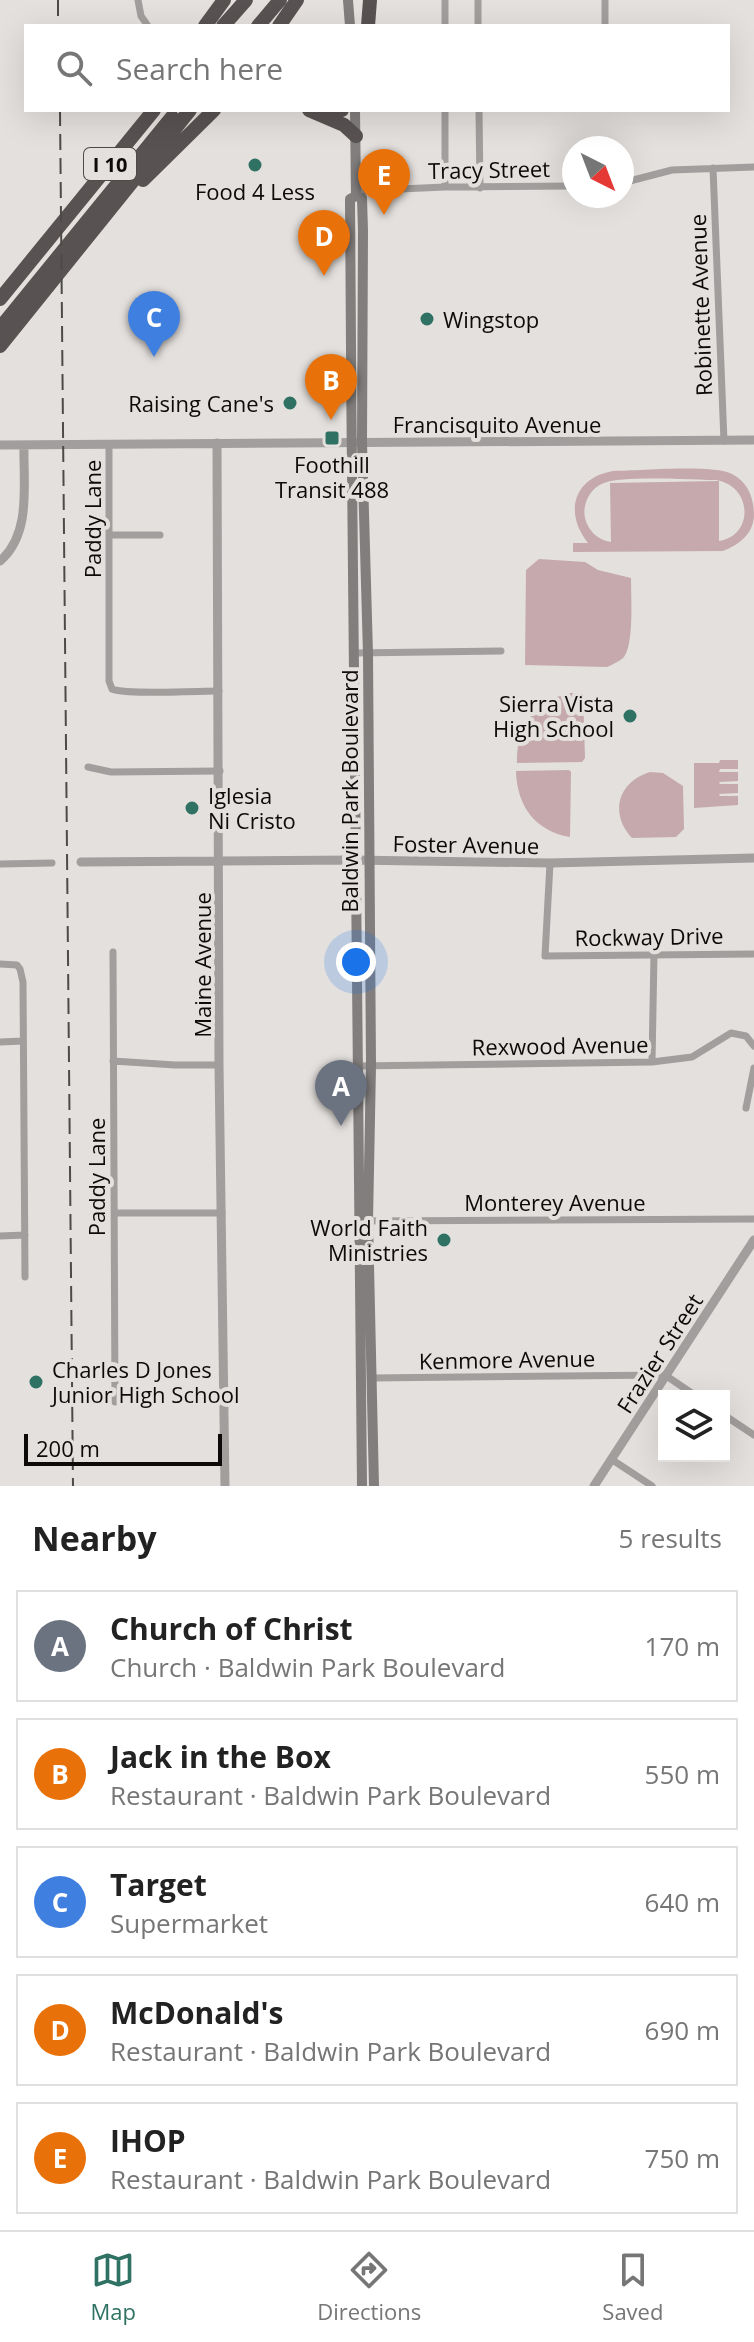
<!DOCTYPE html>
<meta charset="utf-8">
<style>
body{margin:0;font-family:"Open Sans",sans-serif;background:#f6f6f6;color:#222}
.controls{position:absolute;right:24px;bottom:24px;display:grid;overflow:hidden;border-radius:0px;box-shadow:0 8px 32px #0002}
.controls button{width:72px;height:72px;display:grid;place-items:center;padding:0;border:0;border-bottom:2px solid #e0e0e0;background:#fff;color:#222;font:40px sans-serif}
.compass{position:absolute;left:562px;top:136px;width:72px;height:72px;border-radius:50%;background:#fff;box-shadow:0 8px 32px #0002;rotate:138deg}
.scale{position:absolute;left:24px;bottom:20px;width:198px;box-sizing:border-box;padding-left:8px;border:4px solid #0d0b0a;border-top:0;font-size:22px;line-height:28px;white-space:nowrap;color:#0d0b0a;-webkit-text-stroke:6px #e4e0dd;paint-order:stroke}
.you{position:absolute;left:356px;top:962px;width:28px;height:28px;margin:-20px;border:6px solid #fff;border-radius:50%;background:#1a73e8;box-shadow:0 0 0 12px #1a73e833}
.badge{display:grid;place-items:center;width:52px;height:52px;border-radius:50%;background:#2f7263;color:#fff;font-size:26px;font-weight:700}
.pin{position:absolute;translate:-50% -66px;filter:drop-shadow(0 2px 4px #0008)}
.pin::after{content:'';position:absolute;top:42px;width:28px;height:24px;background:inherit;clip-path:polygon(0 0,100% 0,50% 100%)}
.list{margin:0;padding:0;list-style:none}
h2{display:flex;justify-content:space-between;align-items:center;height:104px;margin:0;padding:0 32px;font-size:34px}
h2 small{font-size:26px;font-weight:400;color:#767676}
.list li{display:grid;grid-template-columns:52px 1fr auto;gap:24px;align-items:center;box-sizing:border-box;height:112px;margin:0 16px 16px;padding:0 16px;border:2px solid #e0e0e0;border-radius:0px}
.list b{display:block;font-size:30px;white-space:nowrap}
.list p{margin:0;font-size:26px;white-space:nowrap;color:#767676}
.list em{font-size:26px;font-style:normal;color:#767676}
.icon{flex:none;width:44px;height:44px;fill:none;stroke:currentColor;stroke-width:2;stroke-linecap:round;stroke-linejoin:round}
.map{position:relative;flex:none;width:754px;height:1486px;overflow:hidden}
.search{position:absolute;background:#fff;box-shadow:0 8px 32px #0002;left:24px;right:24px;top:24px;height:88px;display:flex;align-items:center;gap:20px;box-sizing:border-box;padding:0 28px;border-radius:0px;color:#767676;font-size:30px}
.sheet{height:744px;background:#fff}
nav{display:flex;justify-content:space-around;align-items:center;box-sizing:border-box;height:112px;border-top:2px solid #e0e0e0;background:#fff;font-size:22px;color:#767676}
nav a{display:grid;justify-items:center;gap:4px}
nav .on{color:#2f7263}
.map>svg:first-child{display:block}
.green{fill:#c5a9ac;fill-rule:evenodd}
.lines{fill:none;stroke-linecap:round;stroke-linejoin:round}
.minor{stroke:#a19e9d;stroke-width:7}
.tertiary{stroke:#a19e9d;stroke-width:9}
.secondary{stroke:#817e7d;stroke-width:10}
.motorway{stroke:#585352;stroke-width:14}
.rail{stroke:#4d4b49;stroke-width:2;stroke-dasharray:16 8;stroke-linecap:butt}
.poi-dot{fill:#2f7263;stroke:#e4e0dd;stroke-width:3}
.labels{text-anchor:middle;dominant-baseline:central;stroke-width:8;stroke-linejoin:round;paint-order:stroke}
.shield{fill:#e4e0dd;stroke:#4e4b49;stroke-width:2}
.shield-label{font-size:20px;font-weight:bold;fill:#0d0b0a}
.street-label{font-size:22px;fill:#0d0b0a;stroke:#e4e0dd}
.poi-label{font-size:22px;fill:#0d0b0a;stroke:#e4e0dd;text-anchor:start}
</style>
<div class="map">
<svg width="754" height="1486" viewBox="0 0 754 1486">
<rect width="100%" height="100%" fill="#e4e0dd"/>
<path class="green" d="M 613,471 C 639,471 712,464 732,474 C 748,482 754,498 754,516 C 753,534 739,545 723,551 L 573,552 L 573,543 L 588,543 C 564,513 573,478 613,471 ZM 716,480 C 753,486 754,536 719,541 L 719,481 L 610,483 L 611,542 C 598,540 588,531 585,518 C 582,504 590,488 604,483 C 623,475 692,480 716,480 Z
M 539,559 L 585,562 L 598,570 L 631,578 C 631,597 634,643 624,657 C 619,662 613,664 607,667 L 525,665 L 526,570 Z
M 570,693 L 583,693 L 585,758 L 582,762 L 517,763 C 516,728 534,701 570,693 Z
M 720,760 L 738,760 L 738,769 L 720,769 L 719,772 L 738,772 L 738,781 L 719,782 L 720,784 L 738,784 L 738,793 L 719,794 L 720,796 L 738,796 L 738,805 L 694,808 L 694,763 L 719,763 Z
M 569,770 L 571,772 L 570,837 C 535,831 517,806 516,771 Z
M 650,772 L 663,773 L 683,786 L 684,829 L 676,837 L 632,838 C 609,813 618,782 650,772 Z"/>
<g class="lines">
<path class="minor" d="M 138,0 L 141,16 L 148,26
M 445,0 L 445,26
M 478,0 L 478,26
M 605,0 L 605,26
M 445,110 L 445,187
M 479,110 L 480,188
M 713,168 L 724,441
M 622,183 L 672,170 L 754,167
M 356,191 L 445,187 L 574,186
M 109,444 L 109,681 L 112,689 C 125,695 199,691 219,691
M 109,535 L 160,535
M 354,653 L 501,651
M 88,767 L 111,772 L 220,771
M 550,863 L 545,956 L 754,954
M 0,864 L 52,863
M 113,952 L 115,1402
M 0,964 L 17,965 L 20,969 L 23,982 L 25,1277
M 0,1042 L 23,1041
M 113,1061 L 175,1065 L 219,1065
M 652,1062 L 654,954
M 355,1066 L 652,1062 L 692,1057 L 731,1033 L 746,1036 L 754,1046
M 746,1108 L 754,1068
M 114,1213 L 222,1213
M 364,1221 L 754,1219
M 0,1236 L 25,1235
M 371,1378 L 665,1375 L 696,1396
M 724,1415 L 754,1435
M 611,1459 L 652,1486"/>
<path class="tertiary" d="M 217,443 L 219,1065 L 225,1486
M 0,445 L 754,440
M 0,561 C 32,534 23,483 24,445
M 81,862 L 353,860 L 550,863 L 754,858
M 594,1486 L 754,1240"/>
<path class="secondary" d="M 348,0 L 350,26
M 355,110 L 356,196 L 362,198 L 363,231 L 362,443 L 368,654 L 371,1066 L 368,1221 L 374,1486
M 356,196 L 350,199 C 353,628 355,1057 362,1486"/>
<path class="motorway" d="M 205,26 L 224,0
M 223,26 L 246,0
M 258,26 L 280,0
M 279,26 L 297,0
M 368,26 L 370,0
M 309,110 L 344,125 L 356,136
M 319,112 L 342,110
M 143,180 L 214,110
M 0,299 L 154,110
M 0,328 L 172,117
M 0,346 L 190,110"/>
<path class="rail" d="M 58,0 L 58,26
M 60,110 L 73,1486"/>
</g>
<g class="poi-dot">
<circle cx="255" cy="165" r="8"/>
<circle cx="427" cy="319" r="8"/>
<circle cx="290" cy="403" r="8"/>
<rect x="324" y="430" width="16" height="16" rx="4"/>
<circle cx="630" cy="716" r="8"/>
<circle cx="192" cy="808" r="8"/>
<circle cx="444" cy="1240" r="8"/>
<circle cx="36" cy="1382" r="8"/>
</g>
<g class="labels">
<rect class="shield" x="84" y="148" width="52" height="32" rx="6"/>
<g class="shield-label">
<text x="110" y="164">I 10</text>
</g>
<g class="street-label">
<text transform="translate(489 169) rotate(-1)">Tracy Street</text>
<text transform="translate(700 305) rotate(-92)">Robinette Avenue</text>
<text x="497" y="424">Francisquito Avenue</text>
<text transform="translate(92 519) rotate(-90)">Paddy Lane</text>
<text transform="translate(349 791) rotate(-90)">Baldwin Park Boulevard</text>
<text transform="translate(466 844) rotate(1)">Foster Avenue</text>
<text transform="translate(649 936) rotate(-1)">Rockway Drive</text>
<text transform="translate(202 965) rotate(-90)">Maine Avenue</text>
<text transform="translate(560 1045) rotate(-1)">Rexwood Avenue</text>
<text transform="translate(96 1177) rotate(-90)">Paddy Lane</text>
<text x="555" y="1202">Monterey Avenue</text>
<text transform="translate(659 1353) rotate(-57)">Frazier Street</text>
<text transform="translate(507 1359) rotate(-1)">Kenmore Avenue</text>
</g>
<g class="poi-label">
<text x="255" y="191" text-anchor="middle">Food 4 Less</text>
<text x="443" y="319">Wingstop</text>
<text x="274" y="403" text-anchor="end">Raising Cane's</text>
<text x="332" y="464" text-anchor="middle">Foothill<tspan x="332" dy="25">Transit 488</tspan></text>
<text x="614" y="703" text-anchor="end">Sierra Vista<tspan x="614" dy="25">High School</tspan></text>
<text x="208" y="795">Iglesia<tspan x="208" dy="25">Ni Cristo</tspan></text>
<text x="428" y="1227" text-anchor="end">World Faith<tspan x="428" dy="25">Ministries</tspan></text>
<text x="52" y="1369">Charles D Jones<tspan x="52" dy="25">Junior High School</tspan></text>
</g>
</g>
</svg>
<div class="controls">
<button><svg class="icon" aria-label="layers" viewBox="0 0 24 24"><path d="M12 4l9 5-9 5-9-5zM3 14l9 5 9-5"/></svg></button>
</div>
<svg class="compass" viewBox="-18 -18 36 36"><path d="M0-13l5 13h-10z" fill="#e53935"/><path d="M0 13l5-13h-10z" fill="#767676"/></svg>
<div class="scale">200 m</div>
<div class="you"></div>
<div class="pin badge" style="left:341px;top:1126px;background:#6b7280">A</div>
<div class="pin badge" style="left:331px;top:420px;background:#e8710a">B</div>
<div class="pin badge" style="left:154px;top:357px;background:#3f7fe0">C</div>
<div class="pin badge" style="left:324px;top:276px;background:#e8710a">D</div>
<div class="pin badge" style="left:384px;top:215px;background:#e8710a">E</div>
<div class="search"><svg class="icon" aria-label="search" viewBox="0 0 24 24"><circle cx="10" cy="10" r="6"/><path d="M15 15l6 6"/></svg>Search here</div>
</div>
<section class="sheet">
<h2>Nearby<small>5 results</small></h2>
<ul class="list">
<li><span class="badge" style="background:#6b7280">A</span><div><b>Church of Christ</b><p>Church · Baldwin Park Boulevard</p></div><em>170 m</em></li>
<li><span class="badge" style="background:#e8710a">B</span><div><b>Jack in the Box</b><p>Restaurant · Baldwin Park Boulevard</p></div><em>550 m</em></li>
<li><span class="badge" style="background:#3f7fe0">C</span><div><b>Target</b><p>Supermarket</p></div><em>640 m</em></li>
<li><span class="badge" style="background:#e8710a">D</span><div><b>McDonald's</b><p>Restaurant · Baldwin Park Boulevard</p></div><em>690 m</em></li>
<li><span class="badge" style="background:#e8710a">E</span><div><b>IHOP</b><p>Restaurant · Baldwin Park Boulevard</p></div><em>750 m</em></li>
</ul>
</section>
<nav>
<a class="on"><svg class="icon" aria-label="map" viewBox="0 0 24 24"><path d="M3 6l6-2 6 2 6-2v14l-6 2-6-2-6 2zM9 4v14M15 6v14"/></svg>Map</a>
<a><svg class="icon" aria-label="directions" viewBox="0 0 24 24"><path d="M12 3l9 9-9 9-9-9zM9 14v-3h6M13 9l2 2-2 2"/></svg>Directions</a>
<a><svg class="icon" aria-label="saved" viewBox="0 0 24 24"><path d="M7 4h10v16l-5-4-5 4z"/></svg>Saved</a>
</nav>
